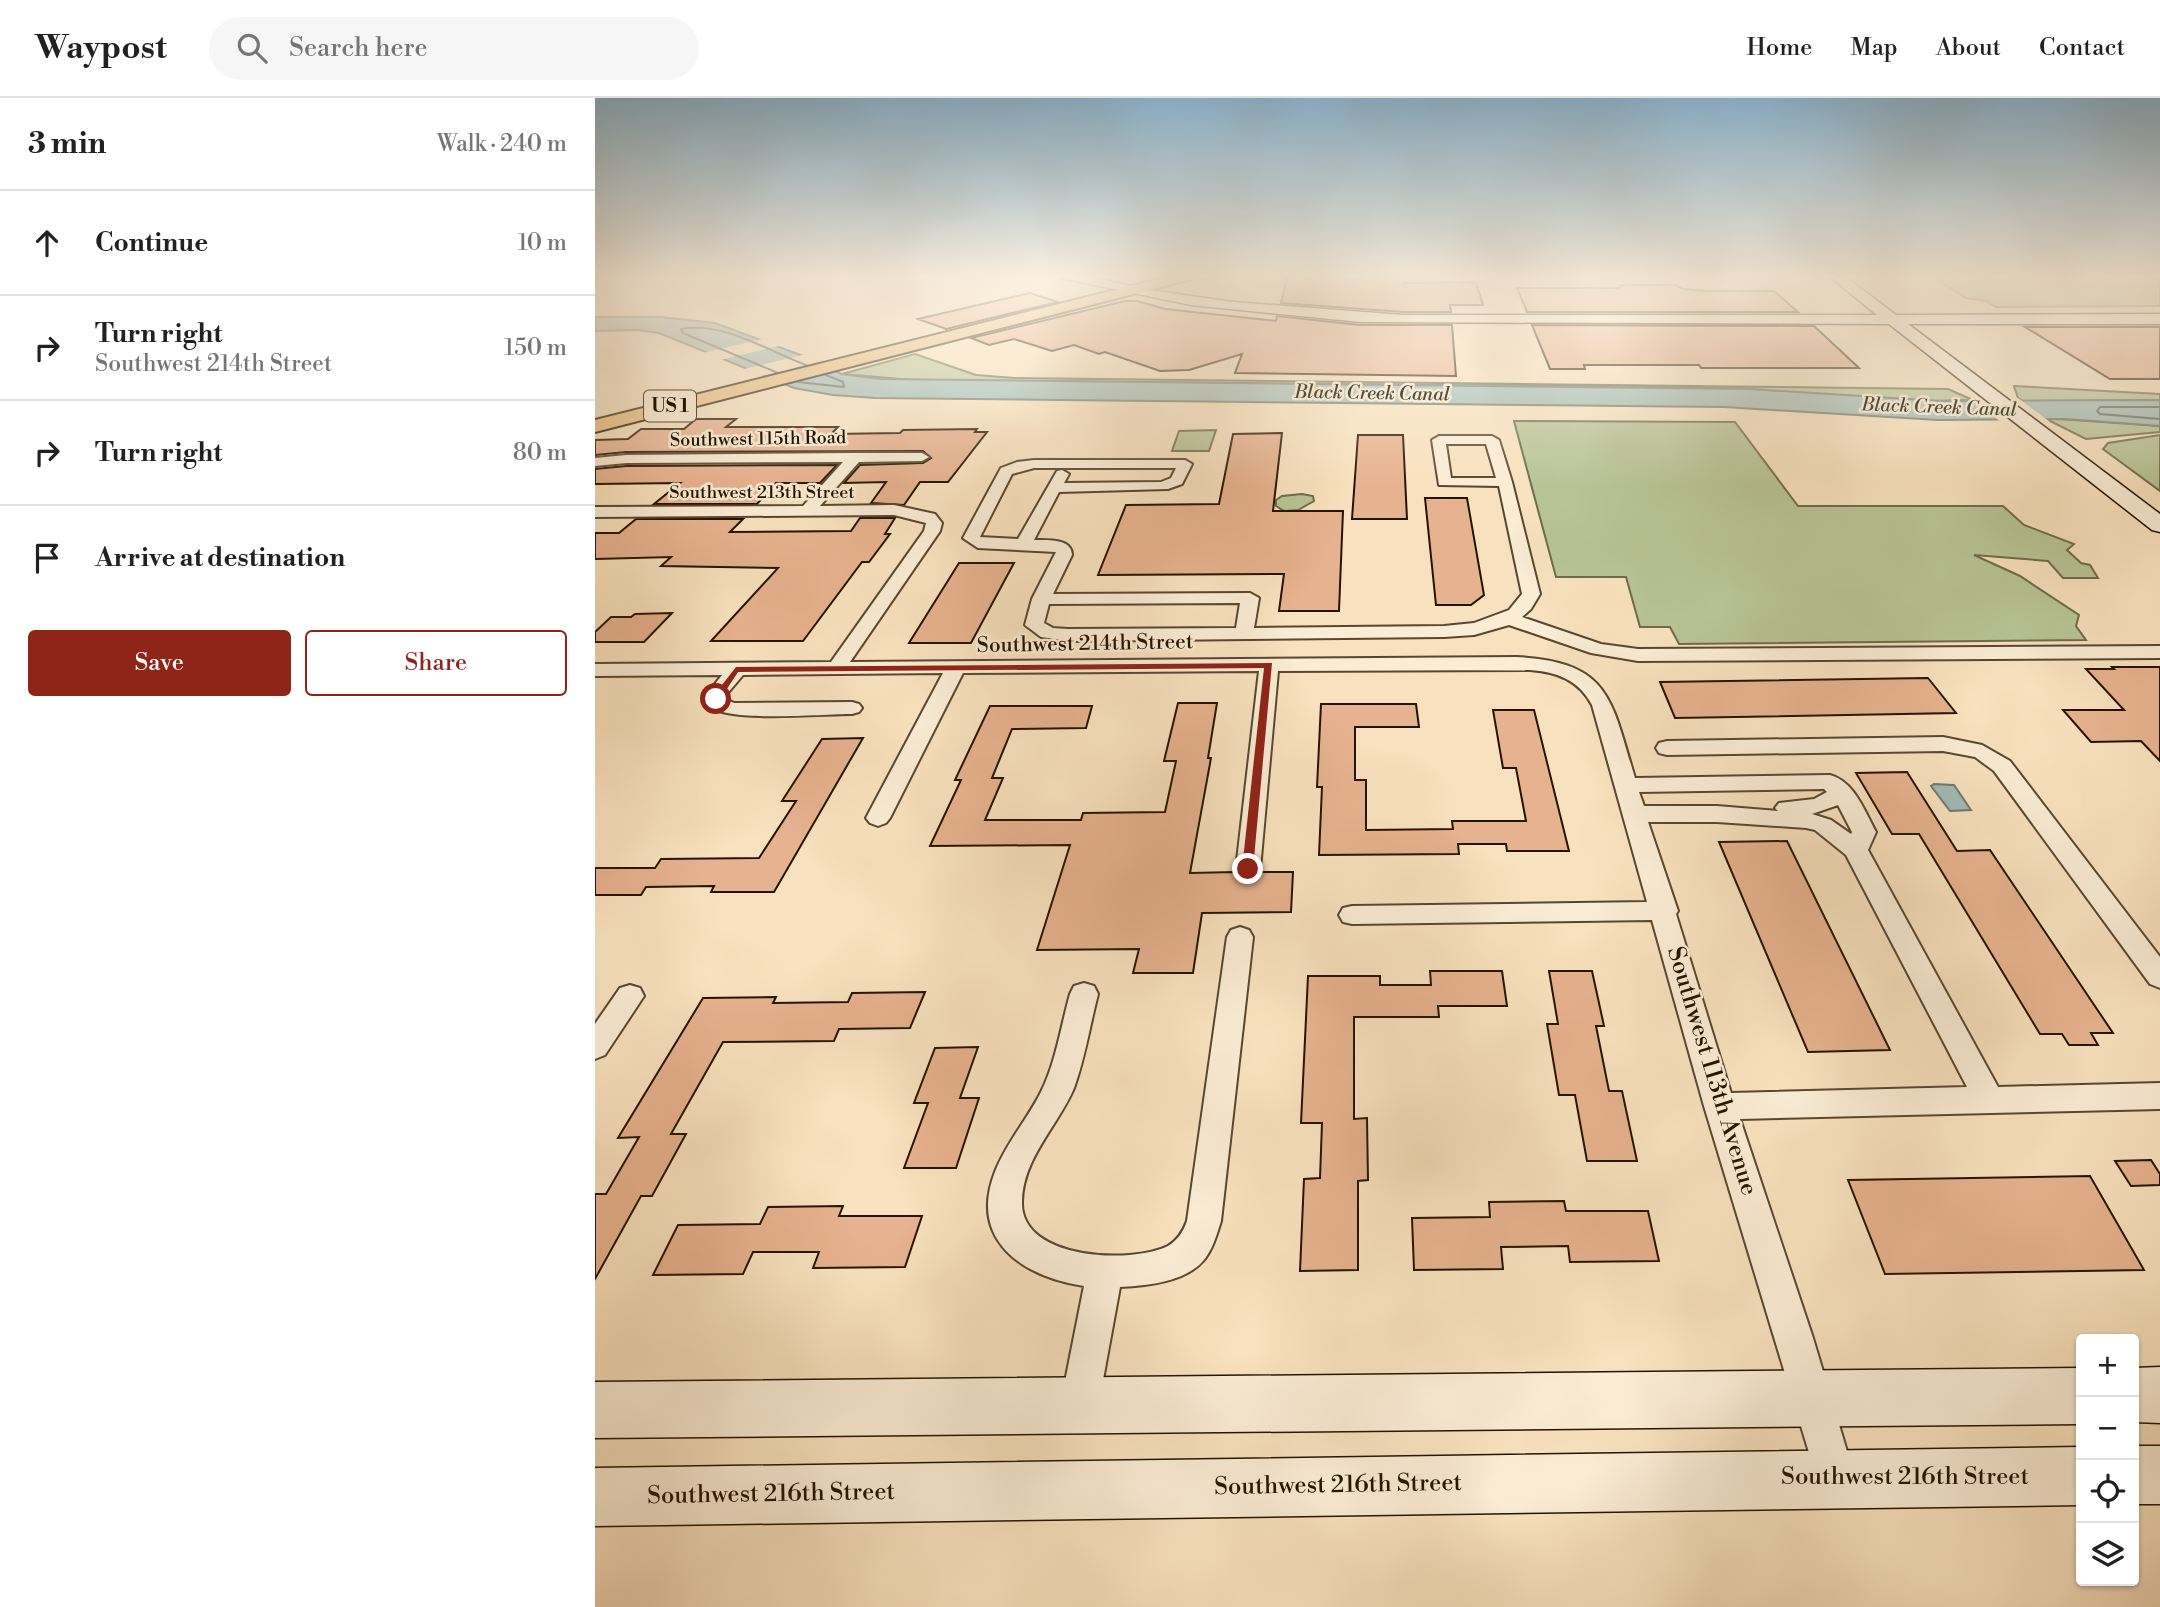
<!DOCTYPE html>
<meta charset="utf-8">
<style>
body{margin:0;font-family:"Libre Bodoni",serif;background:#f6f6f6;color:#202124}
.controls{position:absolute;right:21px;bottom:21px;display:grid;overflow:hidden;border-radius:7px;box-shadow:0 2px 5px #0004}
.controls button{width:63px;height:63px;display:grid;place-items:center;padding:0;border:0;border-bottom:2px solid #e0e0e0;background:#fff;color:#202124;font:35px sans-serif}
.stop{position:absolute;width:21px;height:21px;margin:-16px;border:5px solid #8f2418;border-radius:50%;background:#fff}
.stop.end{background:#8f2418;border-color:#fff;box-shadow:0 2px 7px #0008}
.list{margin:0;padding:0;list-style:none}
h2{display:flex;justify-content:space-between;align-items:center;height:91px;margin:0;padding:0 28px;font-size:30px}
h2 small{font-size:23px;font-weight:400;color:#757577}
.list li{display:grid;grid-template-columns:46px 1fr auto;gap:21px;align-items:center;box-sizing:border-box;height:105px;padding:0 28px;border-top:2px solid #e0e0e0}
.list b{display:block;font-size:26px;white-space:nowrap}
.list p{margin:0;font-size:23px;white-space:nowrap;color:#757577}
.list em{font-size:23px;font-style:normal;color:#757577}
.actions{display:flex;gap:14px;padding:21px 28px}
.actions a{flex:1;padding:16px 0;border:2px solid #8f2418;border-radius:7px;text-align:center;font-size:24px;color:#8f2418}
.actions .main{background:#8f2418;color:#fff}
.icon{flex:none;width:38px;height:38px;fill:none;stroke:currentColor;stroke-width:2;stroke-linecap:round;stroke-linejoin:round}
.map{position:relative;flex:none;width:1565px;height:1509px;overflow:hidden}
header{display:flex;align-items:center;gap:42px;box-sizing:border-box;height:98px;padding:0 35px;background:#fff;border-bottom:2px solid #e0e0e0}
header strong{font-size:33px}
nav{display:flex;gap:38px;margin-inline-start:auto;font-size:24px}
.search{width:490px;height:63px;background:#f6f6f6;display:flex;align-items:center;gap:18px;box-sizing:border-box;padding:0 24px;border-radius:38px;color:#757577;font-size:26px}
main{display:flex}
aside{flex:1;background:#fff}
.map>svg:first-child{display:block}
.green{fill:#b8c496;stroke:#6e6c4b;stroke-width:2}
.water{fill:#9fbcb7;stroke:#6d796e;stroke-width:2}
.pier{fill:#f8e1be}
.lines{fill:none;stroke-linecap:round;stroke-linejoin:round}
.shore{stroke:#61685c;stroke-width:2}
.building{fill:#e7b28f;stroke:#231400;stroke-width:2}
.minor-casing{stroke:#584730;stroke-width:4}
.secondary-casing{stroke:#231400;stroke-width:3}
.trunk-casing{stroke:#231400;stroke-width:4}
.minor{fill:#faecd5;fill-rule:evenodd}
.secondary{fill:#faecd5;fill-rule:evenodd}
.trunk{fill:#ecc07f;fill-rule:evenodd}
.route{fill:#8f2418}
.labels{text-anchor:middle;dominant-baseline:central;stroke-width:5;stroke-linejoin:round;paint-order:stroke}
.far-street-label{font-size:18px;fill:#231400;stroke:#faecd5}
.far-water-label{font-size:19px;font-style:italic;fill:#4e4f40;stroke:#faecd5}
.shield{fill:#faecd5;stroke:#645540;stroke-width:2}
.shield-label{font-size:19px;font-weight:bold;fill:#231400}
.street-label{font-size:21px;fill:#231400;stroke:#faecd5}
.near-street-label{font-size:24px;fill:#231400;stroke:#faecd5}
</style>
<header>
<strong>Waypost</strong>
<div class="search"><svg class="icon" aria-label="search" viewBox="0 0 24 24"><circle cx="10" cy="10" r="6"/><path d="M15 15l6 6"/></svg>Search here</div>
<nav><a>Home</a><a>Map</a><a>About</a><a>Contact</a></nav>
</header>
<main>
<aside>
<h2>3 min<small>Walk · 240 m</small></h2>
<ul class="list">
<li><svg class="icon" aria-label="ahead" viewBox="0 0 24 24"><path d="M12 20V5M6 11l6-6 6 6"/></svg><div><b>Continue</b></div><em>10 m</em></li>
<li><svg class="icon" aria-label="right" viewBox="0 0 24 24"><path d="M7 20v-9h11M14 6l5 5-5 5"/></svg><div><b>Turn right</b><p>Southwest 214th Street</p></div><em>150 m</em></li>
<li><svg class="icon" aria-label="right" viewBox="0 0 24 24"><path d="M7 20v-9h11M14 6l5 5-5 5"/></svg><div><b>Turn right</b></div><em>80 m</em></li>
<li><svg class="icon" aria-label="arrive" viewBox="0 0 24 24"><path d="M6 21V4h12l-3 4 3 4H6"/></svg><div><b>Arrive at destination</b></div></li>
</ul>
<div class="actions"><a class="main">Save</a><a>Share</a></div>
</aside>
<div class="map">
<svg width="1565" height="1509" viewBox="0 0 1565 1509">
<rect width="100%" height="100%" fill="#f8e1be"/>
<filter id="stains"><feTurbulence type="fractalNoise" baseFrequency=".00286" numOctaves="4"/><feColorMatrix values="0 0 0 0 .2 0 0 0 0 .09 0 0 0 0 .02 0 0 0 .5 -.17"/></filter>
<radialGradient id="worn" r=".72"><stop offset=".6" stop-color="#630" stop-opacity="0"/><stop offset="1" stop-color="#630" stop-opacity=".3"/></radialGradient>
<path class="green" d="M 1335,177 L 1553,177 L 1565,183 L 1565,208 L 1401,209 L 1391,203 L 1371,200 Z
M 320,256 L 381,277 L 420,280 L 1353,291 L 1378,302 L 1329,303 L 1135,290 L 317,282 L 247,276 Z
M 1419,288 L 1565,296 L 1565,302 L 1428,303 L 1423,300 Z
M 1449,320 L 1565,328 L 1565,334 L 1491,341 Z
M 919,323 L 1140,324 L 1203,408 L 1408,408 L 1429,427 L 1479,446 L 1472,452 L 1486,465 L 1495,467 L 1503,480 L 1468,480 L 1453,463 L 1379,457 L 1425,478 L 1484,517 L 1481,528 L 1491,542 L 1084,546 L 1075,529 L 1045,529 L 1031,479 L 961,479 Z
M 621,332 L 614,353 L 577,353 L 584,333 Z
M 1565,337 L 1565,393 L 1508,351 L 1513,345 Z
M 707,396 L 718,398 L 719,403 L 703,412 L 689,413 L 681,408 L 681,402 L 687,398 Z"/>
<path class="water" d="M 0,219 L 66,219 L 120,225 L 224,264 L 246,276 L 286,281 L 1155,291 L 1345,303 L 1565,302 L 1565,328 L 1471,321 L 1343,322 L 1129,309 L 280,300 L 238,297 L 199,290 L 64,235 L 42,232 L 0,233 Z
M 1339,686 L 1359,687 L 1376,712 L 1355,713 L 1336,688 Z"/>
<path class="pier" d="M 172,240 L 188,247 L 125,262 L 107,255 Z
M 211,256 L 228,263 L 166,278 L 149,271 Z
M 1376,300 L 1423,300 L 1455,324 L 1406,324 Z"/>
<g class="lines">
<path class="shore" d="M 183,275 L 88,235 L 86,231 C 128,223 173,253 211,267
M 203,284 L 249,289 L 248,284 L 231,277
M 1565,309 L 1505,309 L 1502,313 L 1505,316 L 1565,321"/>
</g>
<path class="building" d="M 693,177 L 809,177 L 810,185 L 881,184 L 888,207 L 855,207 L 856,214 L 808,214 L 686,205 Z
M 1026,187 L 1081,187 L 1088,191 L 1114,193 L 1179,193 L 1203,214 L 932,214 L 922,190 L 1024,190 Z
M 435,195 L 463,204 L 351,231 L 323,221 Z
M 530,203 L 542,203 L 570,211 L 681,223 L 682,218 L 765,227 L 857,227 L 861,278 L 640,275 L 647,256 L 594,272 L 565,273 L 510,254 L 504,256 L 479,247 L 457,253 L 419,241 L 394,247 L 376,240 Z
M 937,227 L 1219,228 L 1264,270 L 1106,270 L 1104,267 L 989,267 L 990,271 L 955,271 Z
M 1430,229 L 1565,229 L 1565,281 L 1515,281 Z
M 101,321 L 141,321 L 131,329 L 243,329 L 236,336 L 305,335 L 308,332 L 382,331 L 380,334 L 392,334 L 353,384 L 325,384 L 309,407 L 276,405 L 291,384 L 249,385 L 265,367 L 328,365 L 336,360 L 328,353 L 31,354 L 0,357 L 0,342 L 33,341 L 46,331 L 89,331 Z
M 687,335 L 678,413 L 748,413 L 744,513 L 684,513 L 689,476 L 503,477 L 531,407 L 624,406 L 638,336 Z
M 763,337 L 808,337 L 812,421 L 757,421 Z
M 242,367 L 225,385 L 181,385 L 162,406 L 59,406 L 85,385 L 0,386 L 0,371 L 31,368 Z
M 830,400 L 872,400 L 889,497 L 876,507 L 841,507 Z
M 265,420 L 300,420 L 290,436 L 295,436 L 274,464 L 267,464 L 208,543 L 116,543 L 183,470 L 66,468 L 76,459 L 0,461 L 0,435 L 24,435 L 41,421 L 148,421 L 135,434 L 256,433 Z
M 364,465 L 419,465 L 376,545 L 314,545 Z
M 77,515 L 49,544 L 0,544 L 0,534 L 16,519 L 36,519 L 40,516 Z
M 1517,569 L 1565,569 L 1565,663 L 1546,643 L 1496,644 L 1468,612 L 1529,612 L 1491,571 L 1519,571 Z
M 1333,580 L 1361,615 L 1080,620 L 1065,584 Z
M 583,605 L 622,605 L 613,660 L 616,660 L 595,775 L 640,774 L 643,780 L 654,782 L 663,780 L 666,774 L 698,774 L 696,814 L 607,815 L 598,875 L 538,875 L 544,851 L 442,852 L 475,747 L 335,748 L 366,682 L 360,682 L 395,608 L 497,608 L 491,630 L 417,631 L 397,680 L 408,680 L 390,722 L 486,722 L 488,715 L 570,714 L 581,663 L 569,663 Z
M 726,606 L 821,606 L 824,629 L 760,629 L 760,682 L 771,682 L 771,732 L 858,731 L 857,723 L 931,723 L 921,670 L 908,670 L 898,612 L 939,612 L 974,753 L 912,753 L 911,746 L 863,746 L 864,756 L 724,757 L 727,689 L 722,689 Z
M 268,640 L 179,794 L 116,794 L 119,788 L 51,789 L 46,797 L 0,797 L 0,770 L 60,770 L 66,761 L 164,760 L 201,703 L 187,703 L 227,641 Z
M 1312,674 L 1362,753 L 1395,752 L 1518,935 L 1496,935 L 1503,947 L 1474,947 L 1467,936 L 1445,936 L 1324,736 L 1297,736 L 1261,675 Z
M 1192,743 L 1295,952 L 1213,954 L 1124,744 Z
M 835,873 L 907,873 L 912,908 L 843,908 L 844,919 L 759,919 L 759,1021 L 772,1020 L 773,1082 L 763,1083 L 763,1172 L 705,1173 L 709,1081 L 725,1080 L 727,1025 L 706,1025 L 713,878 L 785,878 L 785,887 L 836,887 Z
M 954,873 L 997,873 L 1009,928 L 1001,928 L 1014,993 L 1027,993 L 1042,1063 L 992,1063 L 980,997 L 964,997 L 952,926 L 963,926 Z
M 330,894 L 315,930 L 244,931 L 239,943 L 128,944 L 76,1036 L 91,1036 L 57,1098 L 46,1098 L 0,1181 L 0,1096 L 11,1096 L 44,1039 L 23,1040 L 108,900 L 181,899 L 178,905 L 253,904 L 257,895 Z
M 383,949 L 365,1000 L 384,1000 L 361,1070 L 309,1070 L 333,1005 L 319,1005 L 340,950 Z
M 1556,1062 L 1565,1076 L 1565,1087 L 1536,1088 L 1520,1063 Z
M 1495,1078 L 1549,1172 L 1290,1176 L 1253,1082 Z
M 969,1103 L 971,1113 L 1053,1113 L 1064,1163 L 975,1164 L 973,1148 L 906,1149 L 908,1171 L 819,1172 L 817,1120 L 895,1119 L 894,1104 Z
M 248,1108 L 244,1118 L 327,1118 L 310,1169 L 218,1170 L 224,1154 L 158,1154 L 148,1176 L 58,1177 L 83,1127 L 165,1126 L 173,1109 Z"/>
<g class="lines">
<defs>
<path id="minor" d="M 844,338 L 897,338 L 904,342 L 917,384 L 945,496 L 936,511 L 927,519 L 1006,546 L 1043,551 L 1565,548 L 1565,560 L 1043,563 L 996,555 L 914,527 L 879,537 L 849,539 L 473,543 L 446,539 L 430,527 L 437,501 L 461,454 L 383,450 L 368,440 L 406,370 L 422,364 L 439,362 L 590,362 L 597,366 L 587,386 L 573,391 L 464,394 L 439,442 C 452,442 477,440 477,457 L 458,496 L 655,495 L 664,500 L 659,530 L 849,528 L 879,525 L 914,512 L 927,496 L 904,388 L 844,387 L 837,342 ZM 851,346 L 891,346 L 901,380 L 856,380 ZM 439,370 L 581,370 L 576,380 L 566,384 L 469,385 L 474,376 L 467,372 L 462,373 L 423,441 L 385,439 L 417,376 ZM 645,505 L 641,530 L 473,531 L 458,530 L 449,525 L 454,506 Z
M 260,355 L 327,355 L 334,359 L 327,363 L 264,364 L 225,408 L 299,407 L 340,416 L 347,425 L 345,433 L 255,564 L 922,559 C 1016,564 1016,602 1040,680 L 1235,677 C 1259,683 1270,714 1281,734 L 1273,752 L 1403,989 L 1565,985 L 1565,1011 L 1145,1021 L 1218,1240 L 1260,1380 L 1254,1394 L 1240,1400 L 1226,1394 L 1109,1008 L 1057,822 L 757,826 L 748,824 L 744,817 L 748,810 L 757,808 L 1052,804 L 997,607 C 984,582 962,574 935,572 L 683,573 L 665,771 L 662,777 L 653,779 L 644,777 L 641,771 L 664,573 L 368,575 L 295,720 L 291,725 L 283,728 L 275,725 L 271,720 L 348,575 L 148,577 L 132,596 L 133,602 L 139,605 L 257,604 L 264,606 L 267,610 L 264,614 L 257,616 C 228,616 139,624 118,610 C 112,607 112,602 112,596 L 127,577 L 0,578 L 0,566 L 236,564 L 329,433 L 331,425 L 299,417 L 0,419 L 0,409 L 208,408 L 248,364 L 31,365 L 0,368 L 0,360 L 31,357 ZM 1229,691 L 1232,694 L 1219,701 L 1184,705 L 1180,710 L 1183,713 L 1122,708 L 1049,708 L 1044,694 ZM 1243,707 L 1257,734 L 1256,736 L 1236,722 L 1217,716 ZM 1053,724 L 1122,724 L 1211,730 L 1220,732 L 1251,757 L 1372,989 L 1136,995 L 1081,816 L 1083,813 Z
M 1348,639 L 1387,647 L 1415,663 L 1565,859 L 1565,890 L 1555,886 L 1399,673 L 1380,659 L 1348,653 L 1072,657 L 1064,655 L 1061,650 L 1064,645 L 1072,643 Z
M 645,829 L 654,832 L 658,839 L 626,1123 C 622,1136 617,1153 608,1163 C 590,1184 550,1188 525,1189 L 503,1309 L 498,1323 L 484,1328 L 470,1323 L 465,1309 L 489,1188 C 429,1179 373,1143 400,1074 C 411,1045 432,1022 446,994 C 461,964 466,928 475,896 L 479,888 L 489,885 L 499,888 L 503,896 C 495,927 490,960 479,990 C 463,1028 426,1062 427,1106 C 428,1162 536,1166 573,1148 C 583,1142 588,1134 592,1123 L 632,839 L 636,832 Z
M 35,887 L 45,890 L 49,898 L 10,957 L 0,961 L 0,926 L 25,890 Z"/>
<path id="secondary" d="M 464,177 L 486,177 L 554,192 L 638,204 L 808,217 L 1282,217 L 1233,177 L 1248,177 L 1301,217 L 1565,216 L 1565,226 L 1313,226 L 1565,416 L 1565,434 L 1557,432 L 1294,226 L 765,224 L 596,207 L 466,180 Z
M 1565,1269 L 1565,1325 L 1539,1324 L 1539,1270 Z
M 1486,1270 L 1486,1326 L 0,1340 L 0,1284 Z
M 1539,1348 L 1565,1348 L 1565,1406 L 1539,1406 Z
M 1486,1349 L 1486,1407 L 0,1428 L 0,1370 Z"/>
<path id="trunk" d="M 580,177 L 603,177 L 601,180 L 0,334 L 0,322 Z"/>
</defs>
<use href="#minor" class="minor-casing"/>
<use href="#secondary" class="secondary-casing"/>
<use href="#trunk" class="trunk-casing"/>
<use href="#minor" class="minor"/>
<use href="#secondary" class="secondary"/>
<use href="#trunk" class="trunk"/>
</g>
<linearGradient id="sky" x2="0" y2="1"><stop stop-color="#8bb7d4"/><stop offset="0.46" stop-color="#fcf2e2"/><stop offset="1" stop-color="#fcf2e2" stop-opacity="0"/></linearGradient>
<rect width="1565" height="388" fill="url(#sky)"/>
<path class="route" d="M 677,565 L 658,771 L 653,775 L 647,771 L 669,570 L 143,574 L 124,603 L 116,601 L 141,569 Z"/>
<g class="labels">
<g class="far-street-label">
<text transform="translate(163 341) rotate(-1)">Southwest 115th Road</text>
<text x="167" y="394">Southwest 213th Street</text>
</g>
<g class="far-water-label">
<text transform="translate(777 295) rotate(1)">Black Creek Canal</text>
<text transform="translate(1344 309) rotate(2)">Black Creek Canal</text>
</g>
<rect class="shield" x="49" y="292.5" width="52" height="31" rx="5"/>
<g class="shield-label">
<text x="75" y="308">US 1</text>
</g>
<g class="street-label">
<text transform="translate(490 546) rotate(-1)">Southwest 214th Street</text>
</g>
<g class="near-street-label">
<text transform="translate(1117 973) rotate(73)">Southwest 113th Avenue</text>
<text x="1310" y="1379">Southwest 216th Street</text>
<text transform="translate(743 1387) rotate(-1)">Southwest 216th Street</text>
<text transform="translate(176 1396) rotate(-1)">Southwest 216th Street</text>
</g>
</g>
<rect width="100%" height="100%" filter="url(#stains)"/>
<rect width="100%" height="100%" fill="url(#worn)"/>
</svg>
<div class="controls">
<button>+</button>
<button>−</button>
<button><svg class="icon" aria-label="locate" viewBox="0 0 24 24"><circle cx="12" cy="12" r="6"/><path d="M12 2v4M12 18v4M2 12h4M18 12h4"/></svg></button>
<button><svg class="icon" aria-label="layers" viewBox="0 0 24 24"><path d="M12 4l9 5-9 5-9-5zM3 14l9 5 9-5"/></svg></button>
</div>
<div class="stop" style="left:121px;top:601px"></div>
<div class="stop end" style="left:653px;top:771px"></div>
</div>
</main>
